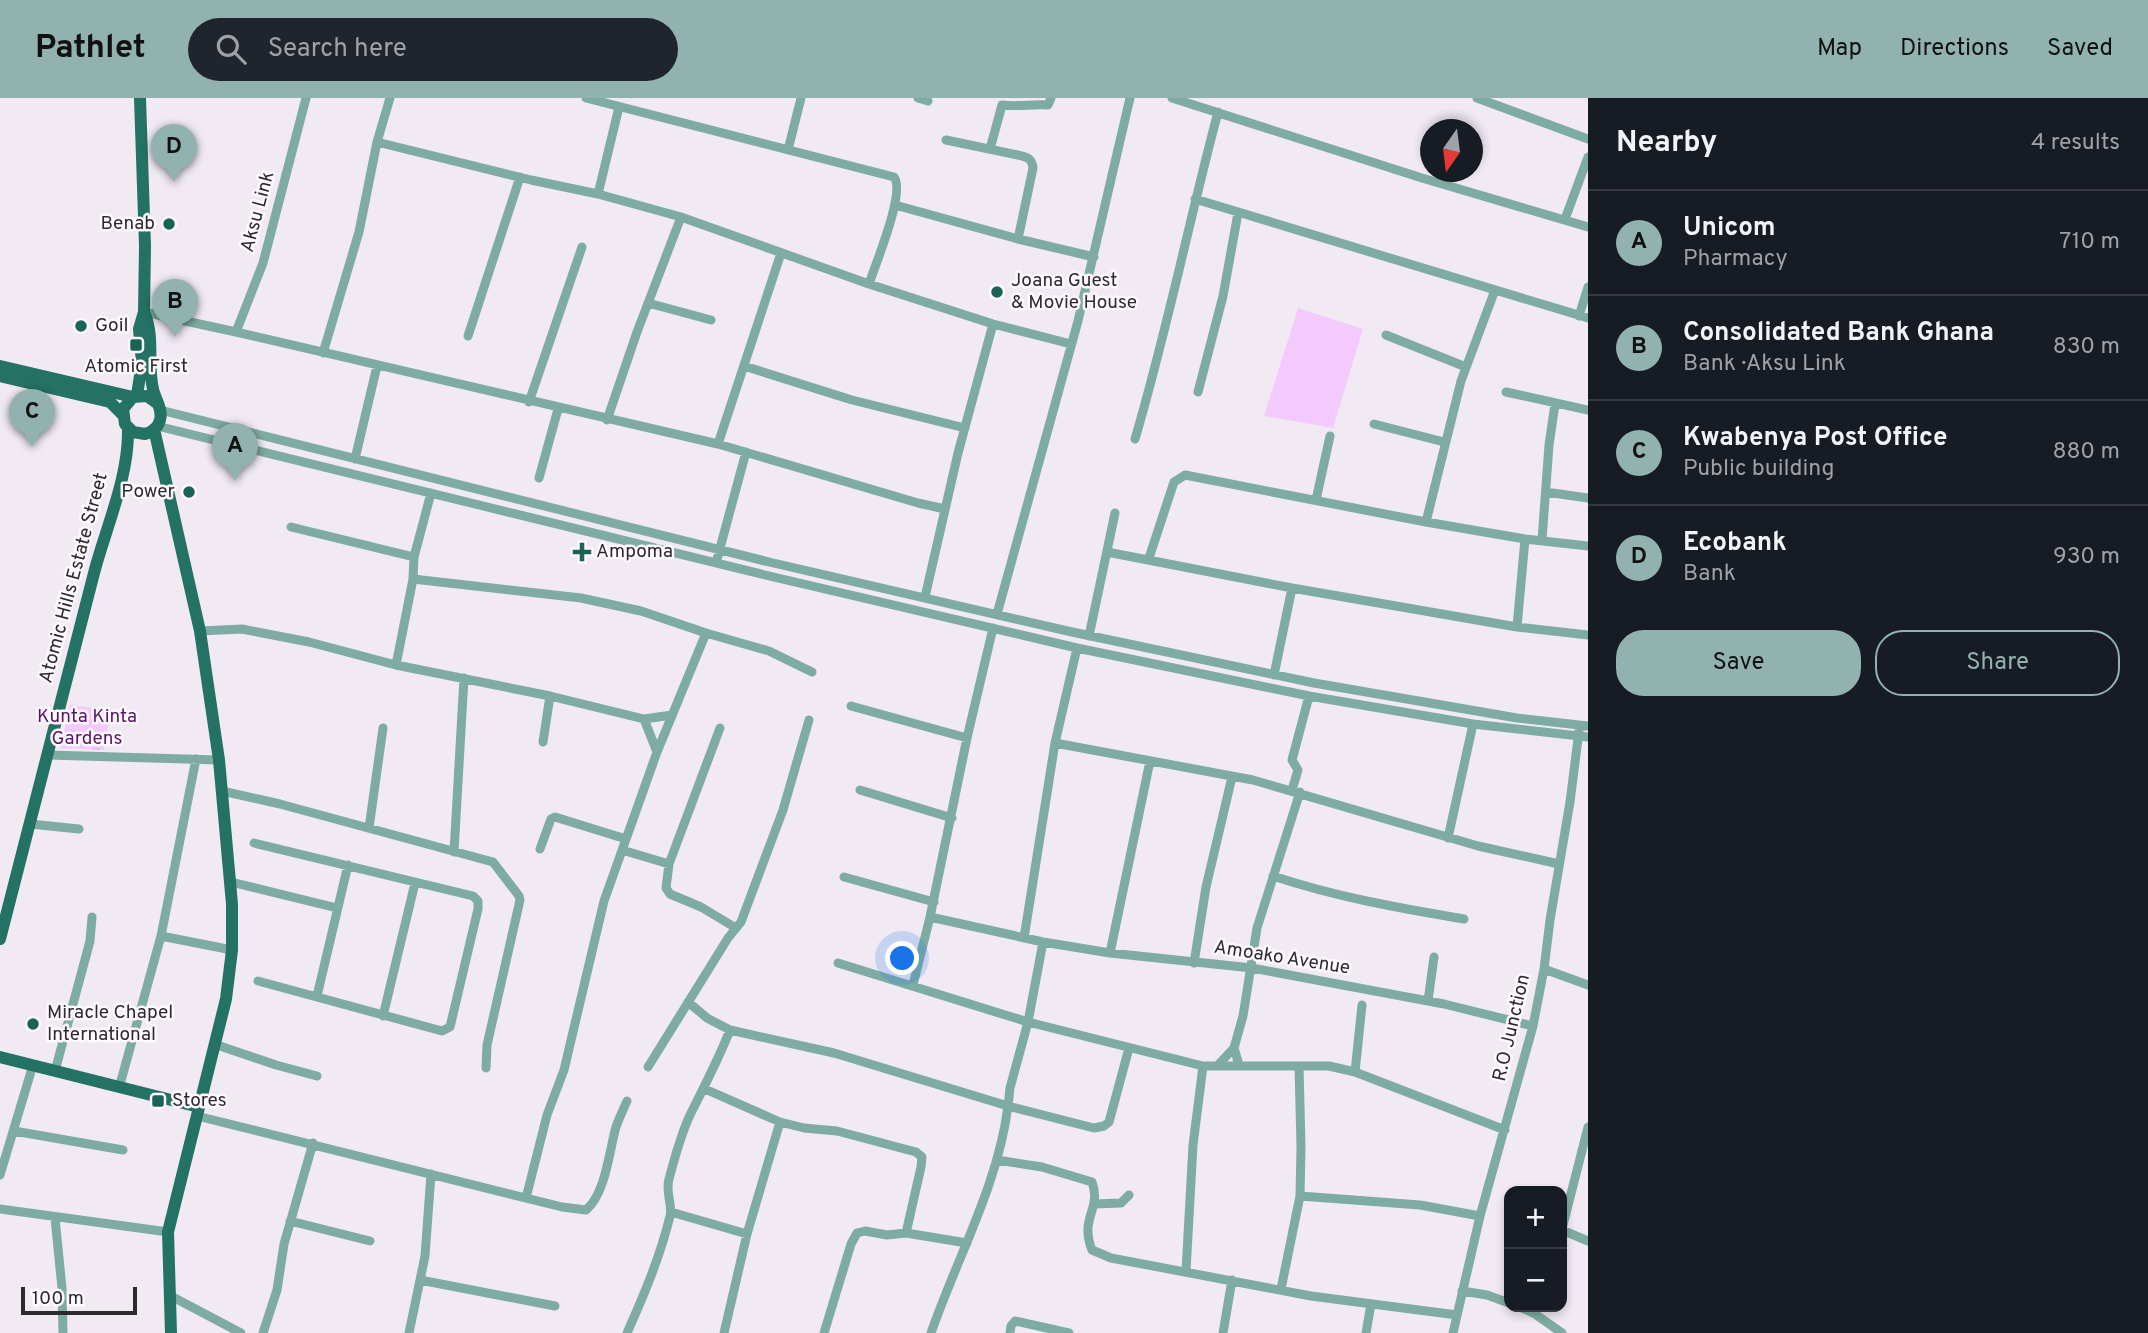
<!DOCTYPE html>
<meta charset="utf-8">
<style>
body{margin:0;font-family:Overpass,sans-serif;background:#20242c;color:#f1f3f6}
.controls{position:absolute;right:21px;bottom:21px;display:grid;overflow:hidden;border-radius:14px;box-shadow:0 4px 10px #0003}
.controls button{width:63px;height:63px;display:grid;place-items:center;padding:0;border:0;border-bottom:2px solid #363941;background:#171b24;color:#f1f3f6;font:35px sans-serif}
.compass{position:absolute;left:1420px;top:21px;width:63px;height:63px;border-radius:50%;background:#171b24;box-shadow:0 4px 10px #0003;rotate:194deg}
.scale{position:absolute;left:21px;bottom:18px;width:116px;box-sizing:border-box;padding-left:7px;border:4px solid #2d2a2d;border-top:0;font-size:19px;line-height:24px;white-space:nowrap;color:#2d2a2d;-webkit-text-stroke:5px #fdf8fe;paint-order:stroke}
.you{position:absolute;left:903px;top:861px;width:24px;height:24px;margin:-18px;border:5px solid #fff;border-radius:50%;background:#1a73e8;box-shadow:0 0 0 10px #1a73e833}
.badge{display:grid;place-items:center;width:46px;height:46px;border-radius:50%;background:#91b2ae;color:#111;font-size:23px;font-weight:700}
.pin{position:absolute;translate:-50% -58px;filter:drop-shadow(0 2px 4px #0008)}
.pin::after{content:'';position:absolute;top:37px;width:24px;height:21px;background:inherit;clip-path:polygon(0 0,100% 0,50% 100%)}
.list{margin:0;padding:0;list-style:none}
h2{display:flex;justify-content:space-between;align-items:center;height:91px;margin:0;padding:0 28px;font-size:30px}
h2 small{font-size:23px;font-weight:400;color:#9ea1a6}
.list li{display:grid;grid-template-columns:46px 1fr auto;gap:21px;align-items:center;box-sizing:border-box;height:105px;padding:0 28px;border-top:2px solid #363941}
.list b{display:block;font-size:26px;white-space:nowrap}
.list p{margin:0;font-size:23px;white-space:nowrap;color:#9ea1a6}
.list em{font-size:23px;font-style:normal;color:#9ea1a6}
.actions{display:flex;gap:14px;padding:21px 28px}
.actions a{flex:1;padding:16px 0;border:2px solid #91b2ae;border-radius:28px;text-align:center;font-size:24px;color:#91b2ae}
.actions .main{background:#91b2ae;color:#111}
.icon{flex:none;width:38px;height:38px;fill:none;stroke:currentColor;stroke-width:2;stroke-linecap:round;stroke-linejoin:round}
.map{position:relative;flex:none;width:1588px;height:1235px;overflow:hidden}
header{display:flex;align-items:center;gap:42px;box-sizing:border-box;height:98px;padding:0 35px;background:#91b2ae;color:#111}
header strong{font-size:33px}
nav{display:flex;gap:38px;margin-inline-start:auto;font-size:24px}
.search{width:490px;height:63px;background:#20242c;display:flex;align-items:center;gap:18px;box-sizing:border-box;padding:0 24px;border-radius:38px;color:#9ea1a6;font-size:26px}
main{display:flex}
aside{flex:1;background:#171b24}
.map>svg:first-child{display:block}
.park{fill:url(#park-crowns)}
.pitch{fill:#f4cafe}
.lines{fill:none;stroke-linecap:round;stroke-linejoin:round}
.minor{stroke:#7faca2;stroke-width:9}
.major{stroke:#247264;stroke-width:12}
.poi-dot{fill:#1b6356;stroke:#fdf8fe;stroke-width:2.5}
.labels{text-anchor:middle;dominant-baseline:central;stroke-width:5;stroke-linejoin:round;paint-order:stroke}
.street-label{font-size:19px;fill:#2d2a2d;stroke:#fdf8fe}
.poi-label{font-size:19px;fill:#2d2a2d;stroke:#fdf8fe;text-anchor:start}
.park-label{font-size:19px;fill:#591468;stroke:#fdf8fe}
</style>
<header>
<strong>Pathlet</strong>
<div class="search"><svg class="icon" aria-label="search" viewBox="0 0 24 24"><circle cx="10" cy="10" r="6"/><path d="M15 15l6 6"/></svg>Search here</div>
<nav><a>Map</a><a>Directions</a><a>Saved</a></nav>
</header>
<main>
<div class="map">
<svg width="1588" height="1235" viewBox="0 0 1588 1235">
<defs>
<pattern id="park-crowns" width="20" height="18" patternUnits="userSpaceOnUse" patternTransform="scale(1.75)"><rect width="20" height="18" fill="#f4cafe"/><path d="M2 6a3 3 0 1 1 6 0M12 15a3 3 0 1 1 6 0" fill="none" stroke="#d2aeda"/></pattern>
</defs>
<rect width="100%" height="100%" fill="#f1eaf3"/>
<path class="park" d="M 70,607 L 111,612 L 104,652 L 60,650 Z"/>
<path class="pitch" d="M 1298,210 L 1363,231 L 1333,330 L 1264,318 Z"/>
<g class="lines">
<path class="minor" d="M 586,0 L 894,79 C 906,94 875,167 869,186
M 918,0 L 928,3
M 1172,0 L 1422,80 L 1588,129
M 1477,0 L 1588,41
M 946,42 L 1018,57 C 1027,59 1032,60 1033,70 L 1018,141
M 377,44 L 531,82 L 598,96 L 681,119 L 869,186 L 993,226 L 1071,246
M 990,51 L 1002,7 C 1018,9 1032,6 1048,7 L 1051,0
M 788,52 L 801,0
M 598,96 L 619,9
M 1195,101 L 1588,220
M 895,107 L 1018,141 L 1094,159
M 1565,121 L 1588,59
M 648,205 L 711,222
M 144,214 L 236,234 L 718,346 L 918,405 L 945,411
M 1579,218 L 1588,189
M 236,234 L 263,165 L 306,0
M 1386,237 L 1466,269
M 468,238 L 520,79
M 323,255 L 359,134 L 377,44 L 390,0
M 744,268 L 852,302 L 965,330
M 1198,294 L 1223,198 L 1238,115
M 1506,294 L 1588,312
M 529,304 L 582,149
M 160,312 L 769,464 L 1072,534 L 1314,585 L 1517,620 L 1588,628
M 607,322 L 637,234 L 681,119
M 1374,326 L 1444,344
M 157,328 L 765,477 L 1077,550 L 1309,598 L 1473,626 L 1588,639
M 1135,341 C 1167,233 1189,123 1218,14
M 718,346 L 781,155
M 355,361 L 377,268
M 539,380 L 558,311
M 1546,394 L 1588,400
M 1316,402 L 1330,338
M 1426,424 L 1461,283 L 1495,192
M 291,429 L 414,459
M 1542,442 L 1549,347 L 1555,306
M 1107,454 L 1292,490 L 1517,529 L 1588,537
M 1149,460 L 1174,384 L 1185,377 L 1426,424 L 1525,441 L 1588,448
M 716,465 L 746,354
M 413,481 L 581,500 L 641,513 L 706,535 L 769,553 L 812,574
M 925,499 L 958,355 L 993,226
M 997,516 L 1078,223 L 1130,0
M 1517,529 L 1525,441
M 993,530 L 967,640 L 930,819 L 1043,844 L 1110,855 L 1252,870 L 1444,906 L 1533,928
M 200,533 L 242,531 L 309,544 L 396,567 L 550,598 L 644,621 L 657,654
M 1089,538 L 1115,415
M 396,567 L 413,481 L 414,459 L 431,395
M 1274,577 L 1292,490
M 851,608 L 967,640
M 644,621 L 672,617
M 720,630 L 669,766 L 666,790 L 670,796 L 701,809 L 736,830
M 543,644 L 550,598
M 1055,645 L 1253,682 L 1478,748 L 1559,766
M 48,657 L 219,662
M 860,692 L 952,720
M 1292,692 L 1298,672 L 1292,662 L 1309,598
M 222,693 L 280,706 L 493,764 L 519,798 L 520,802 L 487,947 L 486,970
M 30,726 L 79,731
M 369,730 L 383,630
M 1448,740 L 1473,626
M 254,745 L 473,798 L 478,803 L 478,811 L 450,929 L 442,933 L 258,883
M 540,751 L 551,721 L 555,719 L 626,741
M 622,752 L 669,766
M 454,754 L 464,580
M 1273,778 C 1336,799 1399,810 1464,821
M 844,779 L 934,804
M 231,784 L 337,810
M 161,838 L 232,852
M 1024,840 L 1055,645 L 1077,550
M 1110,855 L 1150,663
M 838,865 L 1028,924 L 1203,968 L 1329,968 L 1355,974 L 1505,1032
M 1194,865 L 1206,789 L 1232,679
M 1544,871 L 1588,887
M 913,887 L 930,819
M 317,898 L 348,767
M 1428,903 L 1434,859
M 688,904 L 707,920 L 730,932 L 834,955 L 1008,1008 L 1010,990 L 1028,924 L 1043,844
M 383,918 L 415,785
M 214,946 L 276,967 L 317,978
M 1239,967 L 1234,950 L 1243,918 L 1257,830 L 1300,694
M 1217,968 L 1234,950
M 648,969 L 728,840 L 741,824 L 783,712 L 809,622
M 55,973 L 90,843 L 92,819
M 1355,974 L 1362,907
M 119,990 L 161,838 L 196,661
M 705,991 L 780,1024 L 804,1030 L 837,1033 L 916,1054 L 922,1059 L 921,1069 L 906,1135
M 197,1018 L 562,1109 L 586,1112 C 606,1095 609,1053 616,1029 C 619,1020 623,1012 627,1003
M 14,1033 L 123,1052
M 997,1062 L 1042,1069 L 1092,1084 C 1102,1112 1079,1119 1092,1152 L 1111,1160 L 1311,1198 L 1457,1217
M 0,1077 L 33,967
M 1300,1098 L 1420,1107 L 1480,1118
M 526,1100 L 547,1017 L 564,972 L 604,803 L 657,654 L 706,535
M 1094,1106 L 1121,1105 L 1129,1097
M 0,1111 L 168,1134
M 671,1114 L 747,1136
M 55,1120 L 62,1190 L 63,1235
M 290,1123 L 370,1143
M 1562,1131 L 1588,1029
M 1562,1132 L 1588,1143
M 1186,1173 L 1193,1047 L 1203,968
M 420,1182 L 555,1208
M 1281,1191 L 1300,1098 L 1301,1049 L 1299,968
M 1462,1193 L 1487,1197 L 1509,1205
M 169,1197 L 241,1235
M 1520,1209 L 1535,1216 L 1562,1235
M 263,1235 L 277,1192 L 284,1146 L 313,1045
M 409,1235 L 425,1158 L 431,1076
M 627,1235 C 644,1197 660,1159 670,1118 C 673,1106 665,1095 669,1081 C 675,1059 681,1035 691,1015 C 705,987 719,960 730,932
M 724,1235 L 747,1136 L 780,1024
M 824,1235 L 851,1146 L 857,1135 L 865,1133 L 887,1137 L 906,1135 L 967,1145
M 931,1235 C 957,1160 998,1087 1008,1008 L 1094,1030 L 1104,1028 L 1109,1024 L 1129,950
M 1010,1235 L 1011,1228 L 1015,1223 L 1069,1235
M 1223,1235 L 1232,1182
M 1366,1235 L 1371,1206
M 1453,1235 L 1480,1118 L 1533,928 L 1544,871 L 1550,822 L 1570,704 L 1579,633"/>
<path class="major" d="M 144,214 C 155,238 147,265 153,291 C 155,301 163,311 160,322 C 158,330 152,334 145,336 L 133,334 L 125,326 L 123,311 L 133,299 L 147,298 L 158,306
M 0,268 L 133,299
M 0,278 L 110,304 L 122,316
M 137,297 L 142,265 L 139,231 L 144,214 L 145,148 L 140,0
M 154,331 L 200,533 L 219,662 L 232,806 L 232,852 L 226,901 L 168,1134 L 171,1235
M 0,841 C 32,719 63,597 94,475 C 106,429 129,379 128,331
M 0,959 L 199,1009"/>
</g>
<g class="poi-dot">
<circle cx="169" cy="126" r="7"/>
<circle cx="997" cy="194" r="7"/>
<circle cx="81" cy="228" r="7"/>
<rect x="129" y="240" width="14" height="14" rx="3.5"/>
<circle cx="189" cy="394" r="7"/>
<path d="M578.5 443.5h7v7h7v7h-7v7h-7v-7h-7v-7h7z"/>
<circle cx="33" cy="926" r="7"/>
<rect x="151" y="996" width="14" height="14" rx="3.5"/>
</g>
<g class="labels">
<g class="street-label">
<text transform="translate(258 114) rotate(-75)">Aksu Link</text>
<text transform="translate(74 480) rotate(-75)">Atomic Hills Estate Street</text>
<text transform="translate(1282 860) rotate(9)">Amoako Avenue</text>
<text transform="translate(1512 930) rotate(-77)">R.O Junction</text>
</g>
<g class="poi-label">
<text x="155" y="126" text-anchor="end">Benab</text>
<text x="1011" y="183">Joana Guest<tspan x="1011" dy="22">&amp; Movie House</tspan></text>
<text x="95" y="228">Goil</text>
<text x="136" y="269" text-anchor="middle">Atomic First</text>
<text x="175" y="394" text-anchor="end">Power</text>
<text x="596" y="454">Ampoma</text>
<text x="47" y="915">Miracle Chapel<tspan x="47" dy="22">International</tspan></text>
<text x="172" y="1003">Stores</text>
</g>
<g class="park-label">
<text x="87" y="619">Kunta Kinta<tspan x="87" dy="22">Gardens</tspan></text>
</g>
</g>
</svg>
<div class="controls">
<button>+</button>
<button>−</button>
</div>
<svg class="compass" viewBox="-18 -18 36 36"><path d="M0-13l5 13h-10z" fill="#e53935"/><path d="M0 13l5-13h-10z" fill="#9ea1a6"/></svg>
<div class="scale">100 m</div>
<div class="you"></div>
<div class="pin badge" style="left:235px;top:383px">A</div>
<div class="pin badge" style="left:175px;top:239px">B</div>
<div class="pin badge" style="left:32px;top:349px">C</div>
<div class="pin badge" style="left:174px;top:84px">D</div>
</div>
<aside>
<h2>Nearby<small>4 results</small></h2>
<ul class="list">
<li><span class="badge">A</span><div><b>Unicom</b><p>Pharmacy</p></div><em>710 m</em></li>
<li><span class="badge">B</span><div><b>Consolidated Bank Ghana</b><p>Bank · Aksu Link</p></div><em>830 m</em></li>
<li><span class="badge">C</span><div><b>Kwabenya Post Office</b><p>Public building</p></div><em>880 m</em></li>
<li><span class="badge">D</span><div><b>Ecobank</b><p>Bank</p></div><em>930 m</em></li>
</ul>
<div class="actions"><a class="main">Save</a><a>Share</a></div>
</aside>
</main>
